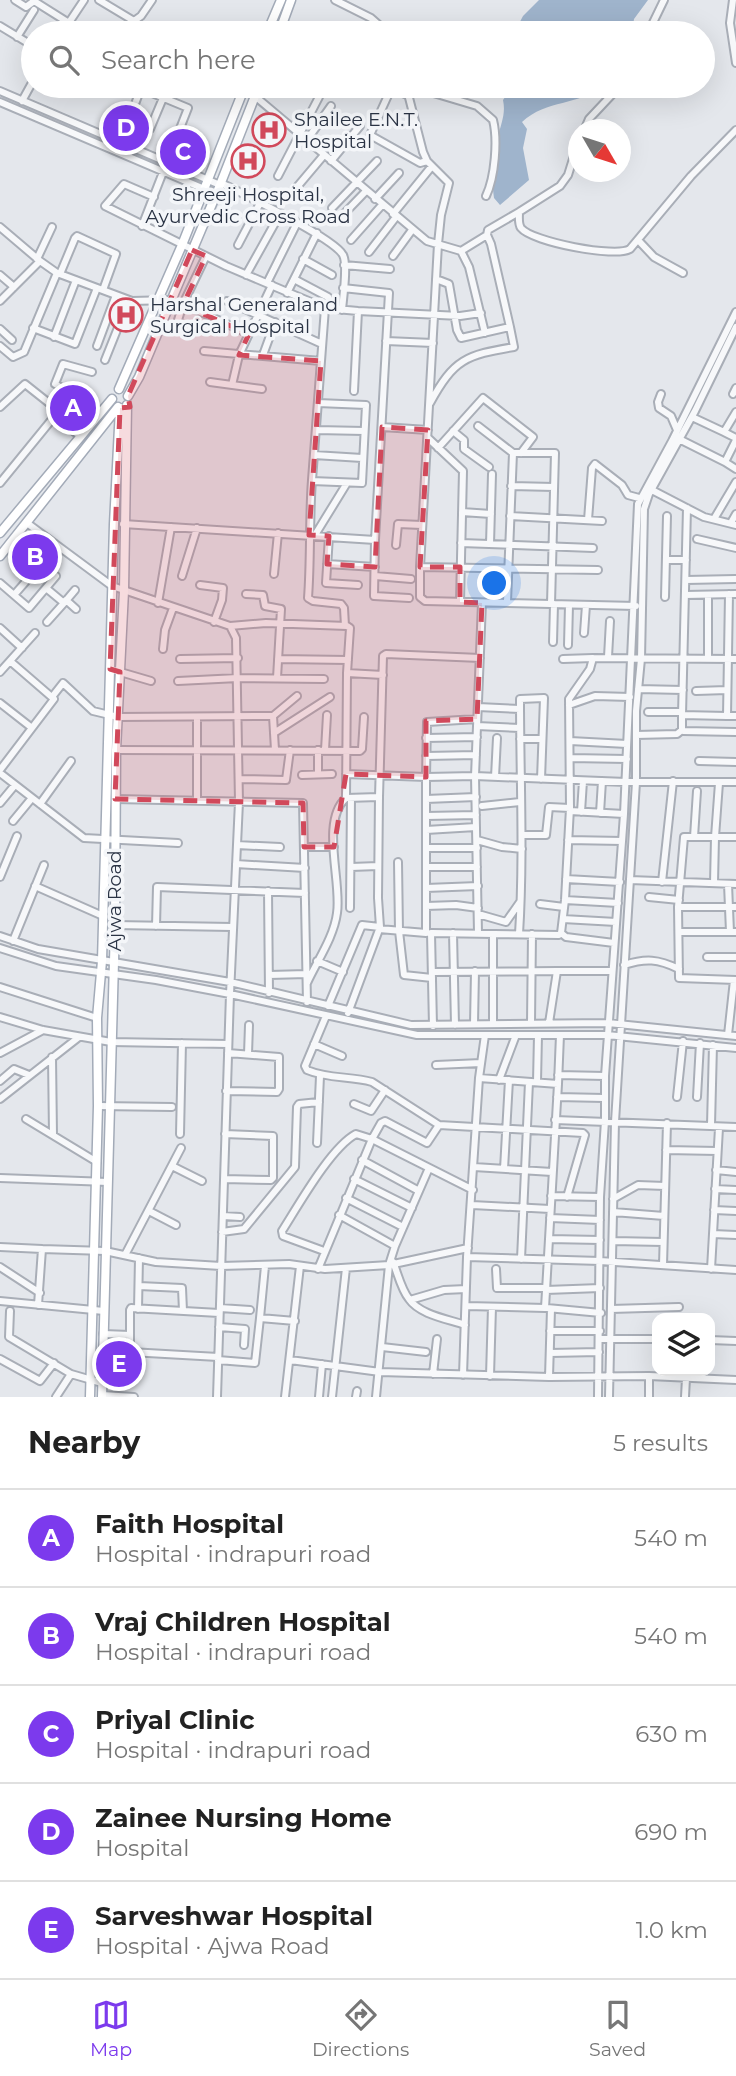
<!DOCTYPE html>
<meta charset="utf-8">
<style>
body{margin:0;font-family:Montserrat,sans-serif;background:#f2f2f2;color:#222}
.controls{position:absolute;right:21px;bottom:21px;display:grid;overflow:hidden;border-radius:14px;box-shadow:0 7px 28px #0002}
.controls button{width:63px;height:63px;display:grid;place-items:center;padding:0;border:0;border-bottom:2px solid #e0e0e0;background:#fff;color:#222;font:35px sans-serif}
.compass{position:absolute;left:568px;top:119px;width:63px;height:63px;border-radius:50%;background:#fff;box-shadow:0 7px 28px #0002;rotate:129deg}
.you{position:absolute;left:495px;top:584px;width:24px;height:24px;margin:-18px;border:5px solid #fff;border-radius:50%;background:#1a73e8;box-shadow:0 0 0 10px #1a73e833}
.badge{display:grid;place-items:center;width:46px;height:46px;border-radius:50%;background:#7c3aed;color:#fff;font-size:23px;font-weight:700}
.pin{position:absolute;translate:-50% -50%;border:4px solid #fff;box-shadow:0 2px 7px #0006}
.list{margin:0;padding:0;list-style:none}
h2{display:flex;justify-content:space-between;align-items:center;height:91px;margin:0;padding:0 28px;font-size:30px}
h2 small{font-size:23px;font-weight:400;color:#767676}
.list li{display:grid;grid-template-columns:46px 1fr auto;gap:21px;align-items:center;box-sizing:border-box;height:98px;padding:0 28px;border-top:2px solid #e0e0e0}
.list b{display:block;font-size:26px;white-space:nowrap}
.list p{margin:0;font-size:23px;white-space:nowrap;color:#767676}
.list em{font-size:23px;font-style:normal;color:#767676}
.icon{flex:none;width:38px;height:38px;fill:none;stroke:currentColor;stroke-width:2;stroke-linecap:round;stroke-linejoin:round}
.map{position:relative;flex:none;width:736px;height:1397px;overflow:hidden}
.search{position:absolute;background:#fff;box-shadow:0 7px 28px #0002;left:21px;right:21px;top:21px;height:77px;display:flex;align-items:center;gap:18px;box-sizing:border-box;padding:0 24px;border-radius:38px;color:#767676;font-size:26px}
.sheet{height:581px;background:#fff}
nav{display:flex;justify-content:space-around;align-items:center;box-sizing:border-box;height:98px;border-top:2px solid #e0e0e0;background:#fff;font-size:19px;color:#767676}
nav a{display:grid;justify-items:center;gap:4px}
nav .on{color:#7c3aed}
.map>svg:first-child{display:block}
.water{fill:#9fb4cc}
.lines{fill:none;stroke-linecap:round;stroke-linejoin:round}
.minor-casing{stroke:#a9aeb7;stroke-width:10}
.major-casing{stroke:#a3abb8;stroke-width:11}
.minor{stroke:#f7f8fa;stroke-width:6}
.major{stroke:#fff;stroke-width:8}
.marked{fill:#d1495b;fill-opacity:0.2;stroke:#d1495b;stroke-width:5;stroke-dasharray:14 9;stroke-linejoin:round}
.labels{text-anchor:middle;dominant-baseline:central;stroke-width:7;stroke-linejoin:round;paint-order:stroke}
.poi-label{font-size:19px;fill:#2b3445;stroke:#f4f6f9;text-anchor:start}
.street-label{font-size:19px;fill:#2b3445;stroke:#f4f6f9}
</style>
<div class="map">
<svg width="736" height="1397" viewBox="0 0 736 1397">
<rect width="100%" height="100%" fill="#e4e7ec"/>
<path class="water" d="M 539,0 L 648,0 L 634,19 L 632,33 L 514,33 L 523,16 Z
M 513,86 L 604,86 C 578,106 547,99 522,122 L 527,129 L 523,148 L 529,180 L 500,205 L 494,198 C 491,179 494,156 498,137 C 501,123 506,114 503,100 Z"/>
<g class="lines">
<defs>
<path id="minor" d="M 15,0 L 26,7 L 34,1 L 69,23
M 99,0 L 134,21 L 141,16 L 152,0
M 335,0 L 371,18 L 388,33
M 733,0 L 730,23 L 736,63
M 0,26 L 33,46
M 62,33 L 84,0
M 648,33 L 664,0
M 17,37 L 34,10
M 135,86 L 188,108 L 142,226
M 406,86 L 423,152 L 427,161 L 449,183 L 441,215 L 438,244 L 420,567 L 420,597 L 425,601 L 636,606
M 410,86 L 477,106 L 493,120 C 498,140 495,177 486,196
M 244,87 L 427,241 L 461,251 L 487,235 L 491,244 L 510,327 L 461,338 L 457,330 L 449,284 L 436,279
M 0,91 L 220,185
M 407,95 L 393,89 L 390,91 L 370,135 L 420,163 L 427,161
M 22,101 L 33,81
M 0,102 L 216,194
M 129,120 L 141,88
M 150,129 L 163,98
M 587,130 L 586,126 L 589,119 L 620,86
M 307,140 L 331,106
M 578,143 L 568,175 L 560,186 L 519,212 C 519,217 518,224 521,228 C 532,242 616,258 630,249 L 691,176 L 736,130
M 331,161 L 360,126
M 278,176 L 319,97
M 221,183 C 242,193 335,239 343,255 C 348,264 343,298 342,310
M 297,187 L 324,155
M 154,197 L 124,184 L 105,206 L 226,266 L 325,308 L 358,311 L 460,316 L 481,313
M 375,199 L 399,173
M 332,208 L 377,161
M 393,214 L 432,166
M 340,218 L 366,191
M 0,227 L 40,261
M 487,235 L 488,230 L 519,212
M 351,240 L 382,205
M 638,240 L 654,257 L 683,273
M 238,245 L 260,203
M 461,251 L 469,267 L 485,333
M 369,252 L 396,217
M 393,256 L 412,230
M 37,259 L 52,227
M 303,259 L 332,275
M 344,265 L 390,269
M 60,274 L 75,238 L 77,236 L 116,254 L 103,290
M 0,275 L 14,287
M 246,275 L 280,214
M 294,279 L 328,297
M 267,283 L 297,223
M 343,288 L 389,293 L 375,540 L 374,596 L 409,598
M 287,293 L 317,233
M 0,301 L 40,261 L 57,273 L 132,301 L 171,300
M 227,301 L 322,344
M 183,304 L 249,334
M 325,308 C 321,365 316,422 312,480 C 309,520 311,558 308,598 L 313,601 L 341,604 L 344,608 L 345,626
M 178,320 L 183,304 L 206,256
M 33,328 L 75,344 L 97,288
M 0,329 L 12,340
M 54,337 L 76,280
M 386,341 L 433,343
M 0,346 L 13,357 L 24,352 L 57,273
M 97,346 L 116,295
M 204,351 L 321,361
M 263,355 L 275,322
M 105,360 L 129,300
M 210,382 L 262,389
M 232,385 L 239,355 L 272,285
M 354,391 L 358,311
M 661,394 L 658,402 L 659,408 L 671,416 L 677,430
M 733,394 L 736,388
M 430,403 C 454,359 466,355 514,347 L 510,327
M 0,407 L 25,384 L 59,411
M 736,412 L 724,432 L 736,438
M 55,416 L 81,437
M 692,417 L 724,432
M 478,426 L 513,453 L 555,453 L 551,604
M 382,427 L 428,430
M 316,430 L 364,431
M 453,431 L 464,440 L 464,449 L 489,467
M 428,438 L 463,471 L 460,602
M 679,439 L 725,462
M 736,440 L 725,462 L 736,469
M 438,448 L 483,398 L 533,437 L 521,453
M 314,455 L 362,458
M 312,481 L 362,483 L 366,405 L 318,403
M 0,483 L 71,396 L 71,393 L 55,384 L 63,364 L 92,372
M 511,486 L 554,487
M 648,488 L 704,517 L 736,525
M 687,508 L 682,715 L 727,716
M 462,512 L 491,514
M 510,516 L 602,521
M 714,519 L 736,482
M 588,520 L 592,468 L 595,464 L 622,485 L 628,495 L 639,498
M 732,521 L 736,514
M 27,523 L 112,586 L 230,626 L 236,638 L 239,802 L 230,994 L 217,1397
M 123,524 L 375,540
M 315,535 L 347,483
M 329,536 L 326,583 L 358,585
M 697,539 L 736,548
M 461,543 L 593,548
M 490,544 L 492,474
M 396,545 L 398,524 L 422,525
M 666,560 L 686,560
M 327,564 L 375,567
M 420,567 L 598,570
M 274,574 L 278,533
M 182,576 L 197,528
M 375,576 L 411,579
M 686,580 L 736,579
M 0,583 L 29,608 L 56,576
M 200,585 L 223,588 L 222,600 L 214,622
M 46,588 L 64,603 L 75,590
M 246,594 L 263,595 L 265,606 L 281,609 L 277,678
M 729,594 L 727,716 L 736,716
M 14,595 L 28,579
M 685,595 L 736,594
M 665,597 L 667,516
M 66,600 L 76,609
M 507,602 L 513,453
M 158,603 L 171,527
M 47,622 L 64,603
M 230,626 L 266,623 L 347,626 L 350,628 L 347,673 L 346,798 C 320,821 342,882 337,913 C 334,937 317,961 307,983
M 0,628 L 22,648
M 584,633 L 586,605
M 553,642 L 554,604
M 568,645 L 569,605
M 163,649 L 165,630 L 173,608
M 608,657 L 610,621
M 180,659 L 238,658
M 278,659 L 348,660
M 563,659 L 593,658
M 708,659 L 708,596
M 110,669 L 151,681
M 0,672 L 35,633
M 347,673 L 383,675
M 178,681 L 238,678 L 324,679
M 638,689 L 683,690
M 696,691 L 727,690
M 52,697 L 63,683 L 93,711 L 118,717 L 273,716 L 297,696
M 0,703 L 32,728
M 569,705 L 595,696 L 630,697
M 478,707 L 520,709
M 648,712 L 682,712
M 682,715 L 682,729 L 683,731 L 736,732
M 273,716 L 275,750
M 477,726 L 520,728
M 274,733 L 330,697
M 636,735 L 677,734 L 682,730
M 426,738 L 477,737
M 520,739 L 542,739
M 570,741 L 627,744
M 116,750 L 360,751 L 362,749 L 364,717
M 325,750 L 327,715
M 426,756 L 476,755
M 570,758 L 627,759
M 699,761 L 736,762
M 0,770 L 54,699 L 10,661
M 0,773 L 84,838 L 178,843
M 318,774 L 318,750
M 346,774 L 426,777 L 427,722 L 477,719
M 302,775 L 332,774
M 495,777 L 497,738
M 239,779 L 286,780 L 290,750
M 379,797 L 383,656 L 386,654 L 480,658
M 346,798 L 379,797 L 378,898 L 380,927
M 115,799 L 303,803 L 307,1002
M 426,799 L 476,797
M 197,801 L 197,717
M 0,803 L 15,785
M 40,804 L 71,761
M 482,806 L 520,802
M 570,811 L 624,814
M 581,812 L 583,781
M 600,813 L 602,781
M 426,816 L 476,815
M 13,821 L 32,798
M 426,830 L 476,827
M 522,835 L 546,835 L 549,807 L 570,808
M 694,837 L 697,791
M 736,837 L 684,837 L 678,907 L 679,978 L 736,980
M 477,840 L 502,847 L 522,849
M 568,840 L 622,841
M 237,845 L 280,847
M 304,847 L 334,847
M 426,848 L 477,848
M 398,862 L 399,931 L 404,975 L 432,978
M 236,864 L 305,868
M 351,867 L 378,866
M 426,867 L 477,867
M 0,877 L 17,836
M 566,879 L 620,882
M 630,880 L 736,884
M 662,882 L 673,781
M 714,883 L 715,837 L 719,783
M 728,884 L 730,932
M 35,886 L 103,916
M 426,888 L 478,886
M 268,891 L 269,993
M 649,897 L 679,900
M 565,900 L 618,903
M 540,904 L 564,907
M 426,906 L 456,905 L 478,908
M 678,907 L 736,907
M 350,908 L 351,798
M 478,914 L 506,922 L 520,902
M 563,919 L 616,922
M 115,925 L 232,927
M 156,926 L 157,887 L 305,893
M 379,929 L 426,933 L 426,777 L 475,776 L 626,782 L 736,782
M 679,932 L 736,932
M 431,933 L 433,1026
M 432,933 L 559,935 L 561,933 L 565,900 L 570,808 L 569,699 L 590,669 L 593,658 L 736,659
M 453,933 L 455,1025
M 478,933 L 475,776 L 482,603
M 561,933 L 566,937 L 614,943
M 519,934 C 524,856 520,777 520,699 L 544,698 L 541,779
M 0,936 L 38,949 L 230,982 L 411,1025 L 608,1023 L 736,1036
M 13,941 L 44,865
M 0,948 L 56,966 L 156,980 L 230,994 L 417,1035 L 607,1035 L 736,1048
M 707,957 L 736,957
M 317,961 L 343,972
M 624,965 C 646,958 658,959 679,969
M 432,972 L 557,971
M 269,975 L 307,974
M 0,987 L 97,1018
M 328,1006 L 362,925 L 380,927 L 348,1013
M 326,1016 L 305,1066 L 307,1070 C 328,1079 350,1076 372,1082 L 439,1125 L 583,1133 L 585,1135 L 567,1197
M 0,1017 L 43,1030 L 111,1042 L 228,1044
M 493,1023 L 493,934
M 531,1023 L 532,934
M 549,1023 L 557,971 L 612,971
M 474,1024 L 475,971
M 728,1035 L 734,980
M 314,1044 L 342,1056
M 0,1053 L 43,1030
M 248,1054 L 249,1025
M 52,1057 L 53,1135
M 436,1065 L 481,1063
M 558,1075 L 605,1076
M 499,1080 L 516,1035
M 0,1081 L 14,1069 L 29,1075
M 537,1082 L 538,1035
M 558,1084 L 560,1035
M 226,1091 L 277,1092 L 279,1089 L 279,1057 L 228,1053
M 557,1097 L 604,1098
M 677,1097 L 683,1041
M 697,1097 L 700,1043
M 0,1099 L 79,1037
M 354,1104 L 371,1111 L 385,1090
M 98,1106 L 172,1107
M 26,1119 L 97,1162
M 555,1120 L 736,1127
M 711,1125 L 713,1045
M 180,1134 L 182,1043
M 317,1143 L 320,1076
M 666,1150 L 717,1151
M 362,1160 L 419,1191
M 172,1166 L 202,1181
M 474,1167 L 552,1172
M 504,1169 L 509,1080
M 716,1170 L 736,1172
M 0,1178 L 108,1182
M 224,1179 L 271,1180 L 273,1178 L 273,1136 L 225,1134
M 354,1179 L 412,1208
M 715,1189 L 736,1190
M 551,1196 L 600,1197
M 346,1198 L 403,1227
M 613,1199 L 638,1185 L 665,1186
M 472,1205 L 550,1209
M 714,1210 L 736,1211
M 149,1211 L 176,1225
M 613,1212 L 664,1216
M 339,1215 L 395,1246
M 223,1216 L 240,1217
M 550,1218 L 600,1220
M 222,1232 L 244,1229 L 295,1167 L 297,1107 L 299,1104 L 319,1102
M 713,1234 L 736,1235
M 549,1239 L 600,1240
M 613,1241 L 663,1242
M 0,1247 L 42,1249
M 324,1251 L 283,1236 L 282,1231 C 298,1206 331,1147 356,1134 L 372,1139 L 381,1123 L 385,1121 L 427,1143 L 439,1125
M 125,1255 L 181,1148
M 467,1257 L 600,1261 L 736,1270
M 521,1259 L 529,1082
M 393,1262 C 398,1274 401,1289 409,1299 C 420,1315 448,1319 465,1325
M 663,1265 L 667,1123
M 0,1267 L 40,1293
M 318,1269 L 372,1139 L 473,1190
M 496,1269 L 497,1288 L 546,1288
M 711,1269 L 719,1128
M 139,1286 L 182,1288 L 183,1311
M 546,1290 L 600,1288
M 410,1300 L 444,1290 L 466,1289
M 0,1301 L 104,1311
M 38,1305 L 42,1249 L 105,1251 L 156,1262 L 221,1266 L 289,1264 L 325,1269 L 389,1265 L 468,1248
M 466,1306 L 545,1308 L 558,1084 L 479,1078
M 220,1308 L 250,1310
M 547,1308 L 601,1313
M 138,1309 L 139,1258
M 611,1309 L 679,1307
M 10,1311 L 9,1337 L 71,1374 L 102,1383
M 260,1318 L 265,1266
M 219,1327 L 245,1329 L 244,1345
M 550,1331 L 600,1331
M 103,1334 L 130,1335
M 599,1339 L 657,1339
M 710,1340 L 736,1341
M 382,1347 L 426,1352
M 550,1353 L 599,1352
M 218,1357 L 130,1352 L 130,1310 L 131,1308 L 219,1313
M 0,1359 L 40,1381 L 54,1363
M 218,1360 L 255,1363 L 260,1318 L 295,1321
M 290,1360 L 380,1372 L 549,1377 L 649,1376 L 736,1380
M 433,1374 L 437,1339
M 463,1375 L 467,1257 L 479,1078 L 485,1035
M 490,1376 L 492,1307
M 549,1377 L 551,1309
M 102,1395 L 134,1397
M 56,1397 L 71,1374
M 285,1397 L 300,1266
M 319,1397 L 322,1364
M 332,1397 L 346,1268
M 356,1397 L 357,1391
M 376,1397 L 389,1265 L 395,1246 L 429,1168
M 598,1397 L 600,1197 L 605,1121 L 605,1076 L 624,814 L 638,504 L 672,441 L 736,312
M 609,1397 L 615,1122 L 636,782 L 636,711 L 641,659 L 644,509 L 649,494 L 695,411 L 736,327
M 649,1397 L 649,1376
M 685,1397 L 686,1378"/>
<path id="major" d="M 267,33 L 281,0
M 279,33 L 291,0
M 119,389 L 182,245 L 245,86
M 128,396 L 139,377 L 220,185 L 259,86
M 0,533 L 112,399
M 0,556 L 118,407
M 90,1397 L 98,1106 L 97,1018 L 102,961 L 114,524 L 120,408
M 102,1397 L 115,925 L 116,750 L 124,591 L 127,405"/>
</defs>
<use href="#minor" class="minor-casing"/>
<use href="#major" class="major-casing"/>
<use href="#minor" class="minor"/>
<use href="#major" class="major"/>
</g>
<path class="marked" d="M 192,250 L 206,256 L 183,305 L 249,334 L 239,355 L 321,361 L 309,535 L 329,536 L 327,564 L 375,567 L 382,427 L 428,430 L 420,567 L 460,567 L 460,602 L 482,603 L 477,719 L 426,721 L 426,777 L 346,774 L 334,847 L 304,847 L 303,803 L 115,799 L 120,672 L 110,669 L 120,408 L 130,407 L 128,396 Z"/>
<defs>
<symbol id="hospital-ring" viewBox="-11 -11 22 22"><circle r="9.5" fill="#f4f6f9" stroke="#d1495b" stroke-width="1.5"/><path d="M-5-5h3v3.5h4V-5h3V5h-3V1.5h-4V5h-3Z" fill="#d1495b"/></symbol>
</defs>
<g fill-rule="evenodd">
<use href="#hospital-ring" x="250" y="111" width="38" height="38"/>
<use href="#hospital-ring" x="229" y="142" width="38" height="38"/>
<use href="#hospital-ring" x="107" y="296" width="38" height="38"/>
</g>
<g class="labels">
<g class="poi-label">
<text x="294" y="119">Shailee E.N.T.<tspan x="294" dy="22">Hospital</tspan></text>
<text x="248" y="194" text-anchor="middle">Shreeji Hospital,<tspan x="248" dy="22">Ayurvedic Cross Road</tspan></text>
<text x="150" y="304">Harshal Generaland<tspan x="150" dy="22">Surgical Hospital</tspan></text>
</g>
<g class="street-label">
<text transform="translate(114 901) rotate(-90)">Ajwa Road</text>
</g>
</g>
</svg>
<div class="controls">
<button><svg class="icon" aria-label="layers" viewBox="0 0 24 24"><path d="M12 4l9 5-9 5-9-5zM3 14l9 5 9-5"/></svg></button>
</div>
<svg class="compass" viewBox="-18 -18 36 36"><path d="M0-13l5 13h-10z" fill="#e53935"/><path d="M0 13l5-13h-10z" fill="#767676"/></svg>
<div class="you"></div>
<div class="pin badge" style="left:73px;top:408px">A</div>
<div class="pin badge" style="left:35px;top:557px">B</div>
<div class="pin badge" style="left:183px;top:152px">C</div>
<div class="pin badge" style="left:126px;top:128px">D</div>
<div class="pin badge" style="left:119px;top:1364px">E</div>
<div class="search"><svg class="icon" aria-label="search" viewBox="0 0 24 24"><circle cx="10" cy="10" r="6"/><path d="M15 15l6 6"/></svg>Search here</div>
</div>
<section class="sheet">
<h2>Nearby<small>5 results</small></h2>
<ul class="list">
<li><span class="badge">A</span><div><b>Faith Hospital</b><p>Hospital · indrapuri road</p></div><em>540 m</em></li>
<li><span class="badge">B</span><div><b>Vraj Children Hospital</b><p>Hospital · indrapuri road</p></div><em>540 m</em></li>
<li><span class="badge">C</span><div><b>Priyal Clinic</b><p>Hospital · indrapuri road</p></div><em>630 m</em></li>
<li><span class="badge">D</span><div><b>Zainee Nursing Home</b><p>Hospital</p></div><em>690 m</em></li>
<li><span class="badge">E</span><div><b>Sarveshwar Hospital</b><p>Hospital · Ajwa Road</p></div><em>1.0 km</em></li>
</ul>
</section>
<nav>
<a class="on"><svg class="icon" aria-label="map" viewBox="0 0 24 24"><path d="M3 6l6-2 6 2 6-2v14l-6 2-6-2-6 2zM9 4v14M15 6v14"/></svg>Map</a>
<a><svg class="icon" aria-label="directions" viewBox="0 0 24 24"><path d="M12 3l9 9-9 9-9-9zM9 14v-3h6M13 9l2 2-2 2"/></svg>Directions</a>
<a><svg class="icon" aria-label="saved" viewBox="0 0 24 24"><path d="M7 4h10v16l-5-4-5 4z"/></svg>Saved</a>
</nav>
